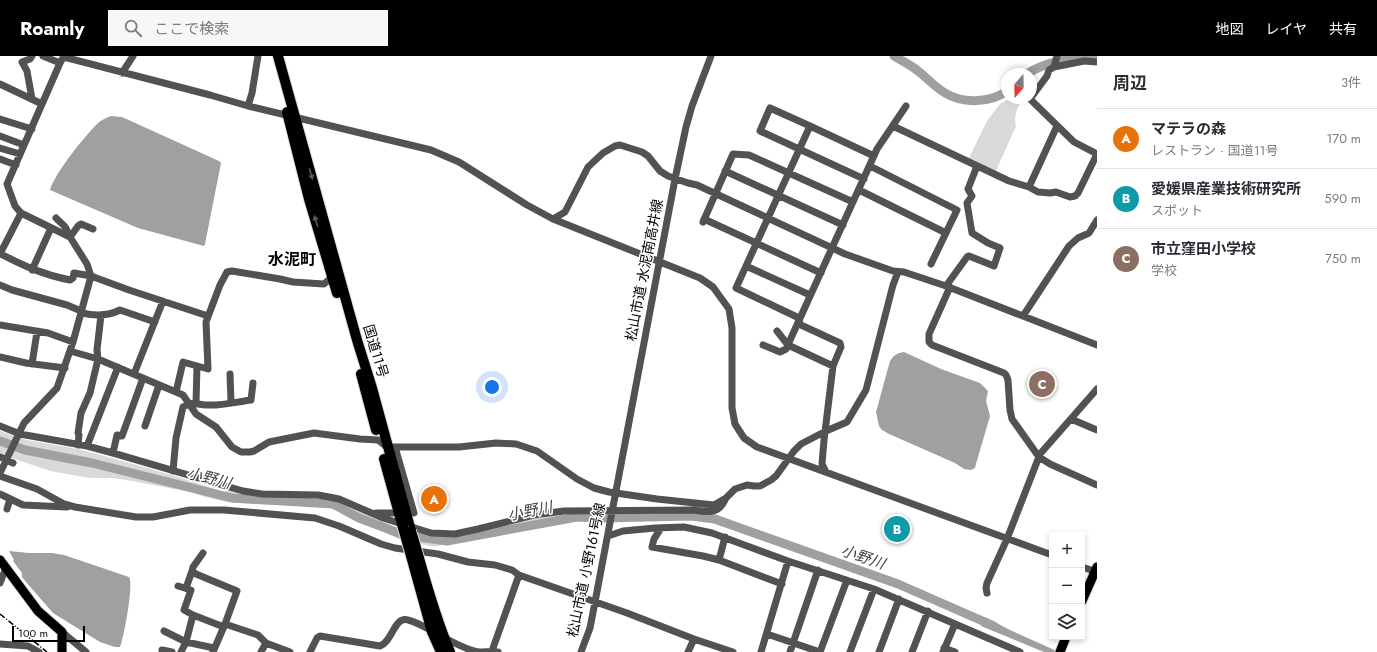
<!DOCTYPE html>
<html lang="ja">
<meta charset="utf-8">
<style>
body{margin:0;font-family:Jost,"Noto Sans JP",sans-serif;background:#f7f7f7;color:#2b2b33}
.controls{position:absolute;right:12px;bottom:12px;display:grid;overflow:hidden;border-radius:0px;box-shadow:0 2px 6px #0003}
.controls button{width:36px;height:36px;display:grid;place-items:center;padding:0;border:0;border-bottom:1px solid #e1e1e2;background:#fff;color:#2b2b33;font:20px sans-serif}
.compass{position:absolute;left:1001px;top:12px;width:36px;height:36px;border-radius:50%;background:#fff;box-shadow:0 2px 6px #0003;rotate:200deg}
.scale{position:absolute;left:12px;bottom:10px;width:73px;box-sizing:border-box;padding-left:4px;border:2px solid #000;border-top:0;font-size:11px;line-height:14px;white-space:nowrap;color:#000;-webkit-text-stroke:3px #fff;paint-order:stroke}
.you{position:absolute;left:492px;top:331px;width:14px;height:14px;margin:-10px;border:3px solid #fff;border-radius:50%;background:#1a73e8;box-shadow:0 0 0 6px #1a73e833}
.badge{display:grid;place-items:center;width:26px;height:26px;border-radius:50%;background:#000;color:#fff;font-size:13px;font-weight:700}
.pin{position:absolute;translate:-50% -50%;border:2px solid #fff;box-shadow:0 1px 4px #0006}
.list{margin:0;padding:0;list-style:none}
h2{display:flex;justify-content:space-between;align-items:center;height:52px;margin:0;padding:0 16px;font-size:17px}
h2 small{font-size:13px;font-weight:400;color:#7c7c81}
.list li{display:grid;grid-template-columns:26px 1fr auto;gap:12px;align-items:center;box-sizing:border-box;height:60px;padding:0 16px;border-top:1px solid #e1e1e2}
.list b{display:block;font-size:15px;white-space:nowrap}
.list p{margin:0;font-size:13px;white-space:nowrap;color:#7c7c81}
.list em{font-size:13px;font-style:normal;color:#7c7c81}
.icon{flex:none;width:22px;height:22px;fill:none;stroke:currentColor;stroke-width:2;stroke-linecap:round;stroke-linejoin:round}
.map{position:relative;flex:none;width:1097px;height:596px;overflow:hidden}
header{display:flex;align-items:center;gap:24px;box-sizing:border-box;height:56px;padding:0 20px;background:#000;color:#fff}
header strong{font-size:19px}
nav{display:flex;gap:22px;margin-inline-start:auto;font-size:14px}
.search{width:280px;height:36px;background:#f7f7f7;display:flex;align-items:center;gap:10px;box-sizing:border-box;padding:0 14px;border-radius:0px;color:#7c7c81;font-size:15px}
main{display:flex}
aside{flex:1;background:#fff}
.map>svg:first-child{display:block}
.green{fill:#d9d9d9}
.water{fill:#a0a0a0}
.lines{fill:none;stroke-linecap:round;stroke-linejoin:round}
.river{stroke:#a0a0a0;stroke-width:9}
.major-casing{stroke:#dbdbdb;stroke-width:11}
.highway-casing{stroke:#dbdbdb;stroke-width:12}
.minor{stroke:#525252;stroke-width:7}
.major{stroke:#000;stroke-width:9}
.highway{stroke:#000;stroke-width:10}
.rail{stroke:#000;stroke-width:1.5;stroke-dasharray:6 2 1 2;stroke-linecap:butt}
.highway-bridge-casing{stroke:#dbdbdb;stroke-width:12;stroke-linecap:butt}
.highway-bridge{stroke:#000;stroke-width:10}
.oneway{fill:#595959}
.labels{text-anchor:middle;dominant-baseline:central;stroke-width:3;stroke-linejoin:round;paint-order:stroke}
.street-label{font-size:14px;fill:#000;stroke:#fff}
.water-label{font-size:15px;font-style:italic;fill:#414141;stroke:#fff}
.quarter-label{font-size:16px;font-weight:bold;fill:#000;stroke:#fff}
</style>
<header>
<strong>Roamly</strong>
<div class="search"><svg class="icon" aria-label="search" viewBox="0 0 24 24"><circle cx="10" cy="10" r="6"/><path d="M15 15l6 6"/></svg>ここで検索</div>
<nav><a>地図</a><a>レイヤ</a><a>共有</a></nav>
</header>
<main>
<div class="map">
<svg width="1097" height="596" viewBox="0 0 1097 596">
<rect width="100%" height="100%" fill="#fff"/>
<path class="green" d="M 1010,42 L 1025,42 C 1018,48 1013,60 1016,70 L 995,117 L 968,104 L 987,65 L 1000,48 Z
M 0,375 L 27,384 L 78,393 L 112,402 L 182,422 L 224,436 L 227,434 L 315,442 L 334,445 L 395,471 L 421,479 L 433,480 L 463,480 L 526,464 L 566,458 L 692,456 L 712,459 L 802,492 L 876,516 L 984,562 L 982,568 L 899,532 L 709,466 L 695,463 L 673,463 L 592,466 L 568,465 L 527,471 L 522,474 L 521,473 L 464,486 L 437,490 L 430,490 L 399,483 L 327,450 L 314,448 L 267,449 L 227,446 L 205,441 L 190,436 L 132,425 L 113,422 L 90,422 L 50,415 L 0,398 Z"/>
<path class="water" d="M 111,60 L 122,61 L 219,105 L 221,107 L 205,188 L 204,190 L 138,172 L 50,134 C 55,117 84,81 97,68 C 101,64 106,62 111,60 Z
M 904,296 L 941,313 L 980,327 L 988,335 L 986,345 L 990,360 L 976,408 L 975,412 L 971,414 L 964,413 L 955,407 L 889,378 L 882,374 L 879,370 L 876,356 L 890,305 C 894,299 897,297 904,296 Z
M 9,495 L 29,497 L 52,497 L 64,499 L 129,521 C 134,527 124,581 120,591 L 115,591 L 100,586 L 61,562 L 53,557 L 26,526 L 22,521 L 22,517 L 13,505 L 14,504 Z
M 985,561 L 1012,575 L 1059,596 L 1044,596 L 981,570 Z"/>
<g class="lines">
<path class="river" d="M 894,0 C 902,5 911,9 918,15 C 927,22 935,31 945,37 C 963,48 990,47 1007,35
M 1027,18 C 1044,6 1077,0 1097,2
M 0,385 L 25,394 L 92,407 L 232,442 L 333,448 L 359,462 L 404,479 L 447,485 L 577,461 L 604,462 L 691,460 L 715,463 L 898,528 L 994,570"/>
<defs>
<path id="major" d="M 0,504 L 38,555 L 62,576 L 62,596
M 1082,545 L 1097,511
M 1060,596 L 1066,581"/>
<path id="highway" d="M 278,0 L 357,284 L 372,332 L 411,475
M 287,56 L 309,143 L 337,237
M 361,318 L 376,374
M 384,403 L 403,472
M 411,500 L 432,576 L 441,596
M 419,502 C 428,534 437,565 450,596"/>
</defs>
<use href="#major" class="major-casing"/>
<use href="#highway" class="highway-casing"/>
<path class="minor" d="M 32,0 L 30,3 L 22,6 L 27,15 L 32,43
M 43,0 L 60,7
M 1057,0 L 1054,11 L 1049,14 L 1047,20 L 1030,43 L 1074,86 L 1097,98
M 64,1 L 210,39 L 248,50 L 431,94 L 459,106 L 527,149 L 553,163 L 700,222 L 713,231 L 729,253 L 732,272 L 732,352 L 735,368 L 744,382 L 757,391 L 1052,499
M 1054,11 L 1084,5 L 1097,6
M 122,17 L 133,0
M 0,28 L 42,48
M 248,50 L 252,37 L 258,0
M 0,63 L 32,73
M 810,70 L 770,52 L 760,75 L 864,123
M 893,70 L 1009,125 L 1029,131 L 1038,136 L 1050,137 L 1056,136 L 1070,141 L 1075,140 L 1078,137 L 1097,98
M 0,80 L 24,89
M 0,92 L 20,98
M 0,103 L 16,109
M 870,110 L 957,154 L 931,208
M 725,115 L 843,169
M 1029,131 L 1057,70
M 859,134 L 946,177
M 56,162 C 61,168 69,171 67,179
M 553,163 L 565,156 L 588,111 L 603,97 L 615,90 L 620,89 L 642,96 L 648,100 L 660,115 L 668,120 L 688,127 L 697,129 L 845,198 L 893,215 L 904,216 L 946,230 L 1097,289
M 704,163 L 821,217
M 703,166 L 733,98 L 749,99 L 853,146
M 70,181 L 78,170 L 81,168 L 93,173
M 0,198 L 21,157
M 1,198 C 24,210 44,219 70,224 L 73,222 L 74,217 L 91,220 L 129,234 L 208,260
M 746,210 L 810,239
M 32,214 L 51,172
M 0,229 L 12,234 L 67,249 L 81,255
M 946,230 L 967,201 L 969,200 L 994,210 L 1000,192 L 988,187 L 972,177 L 967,147 L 972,140 L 968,133 L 977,110
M 950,231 L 929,278 L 929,286 L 932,289 L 1004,317 L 1006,319 L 1008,324 L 1010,354 L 1012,363 L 1039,401 L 1050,408 L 1097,429
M 82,257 C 95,260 108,260 120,254 L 155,266
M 1023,260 L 1069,190 L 1078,182 L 1089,177 L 1097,164
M 0,269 L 48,277 L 73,286
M 777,275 L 788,289 L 833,310
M 763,289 L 780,296 L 786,293 L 877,93 L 906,50
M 70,295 L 98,303 L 183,339 L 196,358 L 216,371 L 232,391 L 241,396 L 250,396 L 254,395 L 269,386 L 314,377 L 360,383 L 378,384 L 387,391 L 459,391 L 496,387 L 516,388 L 537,395 L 577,423 L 594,432 L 609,436 L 657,443 L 714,449 L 726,442 L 735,433 L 747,429 L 754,430 L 760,430 L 771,424 L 776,420 L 794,395 L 801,388 L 826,375 L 847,366 L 866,334 L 893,229 L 898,216
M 0,301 L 26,307 L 65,312
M 32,308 L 37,276
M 134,318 L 163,245
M 230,318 L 231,346
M 176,336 L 183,306 L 208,313 L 206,266 L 220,229 L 227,216 L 232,215 L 280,223 L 293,226 L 324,228 L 334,219
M 196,347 L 197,310
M 1071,363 L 1097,374
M 0,370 L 20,378 L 87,390 L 113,397 L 243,435 L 262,438 L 318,439 L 329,441 L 339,443 L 383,462 L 431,477 L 455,478 L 478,473 L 534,459 L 564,455 L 694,454 C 707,456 718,459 725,444
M 145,370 L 159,329
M 78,389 L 79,379 L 78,377 L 81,357 L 90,337 L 98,303 L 97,294 L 101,259
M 87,390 L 118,311
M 395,391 L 414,457
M 113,397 L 117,379 L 122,380 L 143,322
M 0,401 L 13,407
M 173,415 L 176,382 L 183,351 C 194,344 196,349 207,349 C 221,350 236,346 251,344 L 253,327
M 826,416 L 822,408 L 824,384 L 833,310 L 841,291 L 840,287 L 801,269 L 797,261 L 736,232 L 810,70 L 874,100
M 0,417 L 24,367 L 57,332 L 73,286 L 91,220 L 87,208 L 70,181 L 21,157 L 15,150 L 7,128 L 60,7 L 64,0
M 0,420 L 37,433 L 64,448 L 75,451 L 136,461 L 153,461 L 190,454 L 224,454 L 315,462 L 339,470 L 381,488 L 395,492 L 438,498 L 468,506 L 495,509 L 512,514 L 519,519 L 627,557 L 694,583 L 733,596
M 0,438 L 23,449 L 67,451
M 7,453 L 10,443
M 376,457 L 393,457
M 661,472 L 654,483 L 652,491 L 703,500 L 719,504 L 782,528
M 608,480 L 623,475 L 655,472 L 684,471 L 712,477 L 788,505 L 874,533 L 1020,596
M 203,497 L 193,511 L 192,515 L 196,518 L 237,535 L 225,568 L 213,596
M 719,504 L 725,481
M 1082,511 L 1097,516
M 0,527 L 6,512
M 178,530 L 191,534 L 184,554 L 193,559 L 224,571
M 186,532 L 192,515
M 987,537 L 986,532 L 987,527 L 1007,483 L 1040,398 L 1097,333
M 225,568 L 258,579 L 266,587 L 290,596
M 164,575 L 186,586 L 214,592
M 62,576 L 86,596
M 767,578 L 820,596
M 443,581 C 454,587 467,594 479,596 C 486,596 492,595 498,596
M 0,588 L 28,590 L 39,596
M 944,592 L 955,596
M 162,594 L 172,596
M 492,595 L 519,519
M 181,596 L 186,586 L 193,559
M 261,596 L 266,587
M 310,596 L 317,582 L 320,580 L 380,590 C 393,585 394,560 408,564 C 417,566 426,572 434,576
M 581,596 L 590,572 L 595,546 L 675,123 L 686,71 L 692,50 L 711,0
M 688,596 L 694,583
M 761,596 L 788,505
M 790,596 L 818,514
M 820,596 L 847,524
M 850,596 L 874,533
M 879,596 L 899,543
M 912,596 L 928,555
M 943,596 L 955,568"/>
<use href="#major" class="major"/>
<use href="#highway" class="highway"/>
<path class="rail" d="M 0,558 L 47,596"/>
<defs>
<path id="highway-bridge" d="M 403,472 L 411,500
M 411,475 L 419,502"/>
</defs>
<use href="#highway-bridge" class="highway-bridge-casing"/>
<use href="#highway-bridge" class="highway-bridge"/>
</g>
<defs><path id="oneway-solid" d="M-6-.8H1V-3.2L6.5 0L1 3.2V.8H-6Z"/></defs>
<g class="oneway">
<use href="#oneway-solid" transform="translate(311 118) rotate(74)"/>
<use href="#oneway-solid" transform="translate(316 165) rotate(-107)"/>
</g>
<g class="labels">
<g class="street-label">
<text transform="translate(644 214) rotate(-79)">松山市道 水泥南高井線</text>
<text transform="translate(376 295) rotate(73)">国道11号</text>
<text transform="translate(586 514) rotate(-78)">松山市道 小野161号線</text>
</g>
<g class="water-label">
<text transform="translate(209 422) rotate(14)">小野川</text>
<text transform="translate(530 455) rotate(-11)">小野川</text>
<text transform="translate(863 501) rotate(19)">小野川</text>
</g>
<g class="quarter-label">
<text x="292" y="203">水泥町</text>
</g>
</g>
</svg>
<div class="controls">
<button>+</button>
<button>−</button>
<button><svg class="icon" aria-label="layers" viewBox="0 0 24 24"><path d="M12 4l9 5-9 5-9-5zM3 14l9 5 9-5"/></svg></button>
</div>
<svg class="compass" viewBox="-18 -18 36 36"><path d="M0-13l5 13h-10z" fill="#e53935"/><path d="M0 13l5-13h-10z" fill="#7c7c81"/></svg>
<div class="scale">100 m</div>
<div class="you"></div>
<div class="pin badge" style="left:434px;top:443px;background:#e8710a">A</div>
<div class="pin badge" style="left:897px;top:473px;background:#0f9aa8">B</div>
<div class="pin badge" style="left:1042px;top:328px;background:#8d6e63">C</div>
</div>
<aside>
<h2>周辺<small>3件</small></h2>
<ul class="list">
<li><span class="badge" style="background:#e8710a">A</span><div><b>マテラの森</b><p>レストラン · 国道11号</p></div><em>170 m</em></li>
<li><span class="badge" style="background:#0f9aa8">B</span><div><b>愛媛県産業技術研究所</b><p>スポット</p></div><em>590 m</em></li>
<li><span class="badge" style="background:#8d6e63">C</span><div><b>市立窪田小学校</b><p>学校</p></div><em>750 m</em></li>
</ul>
</aside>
</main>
